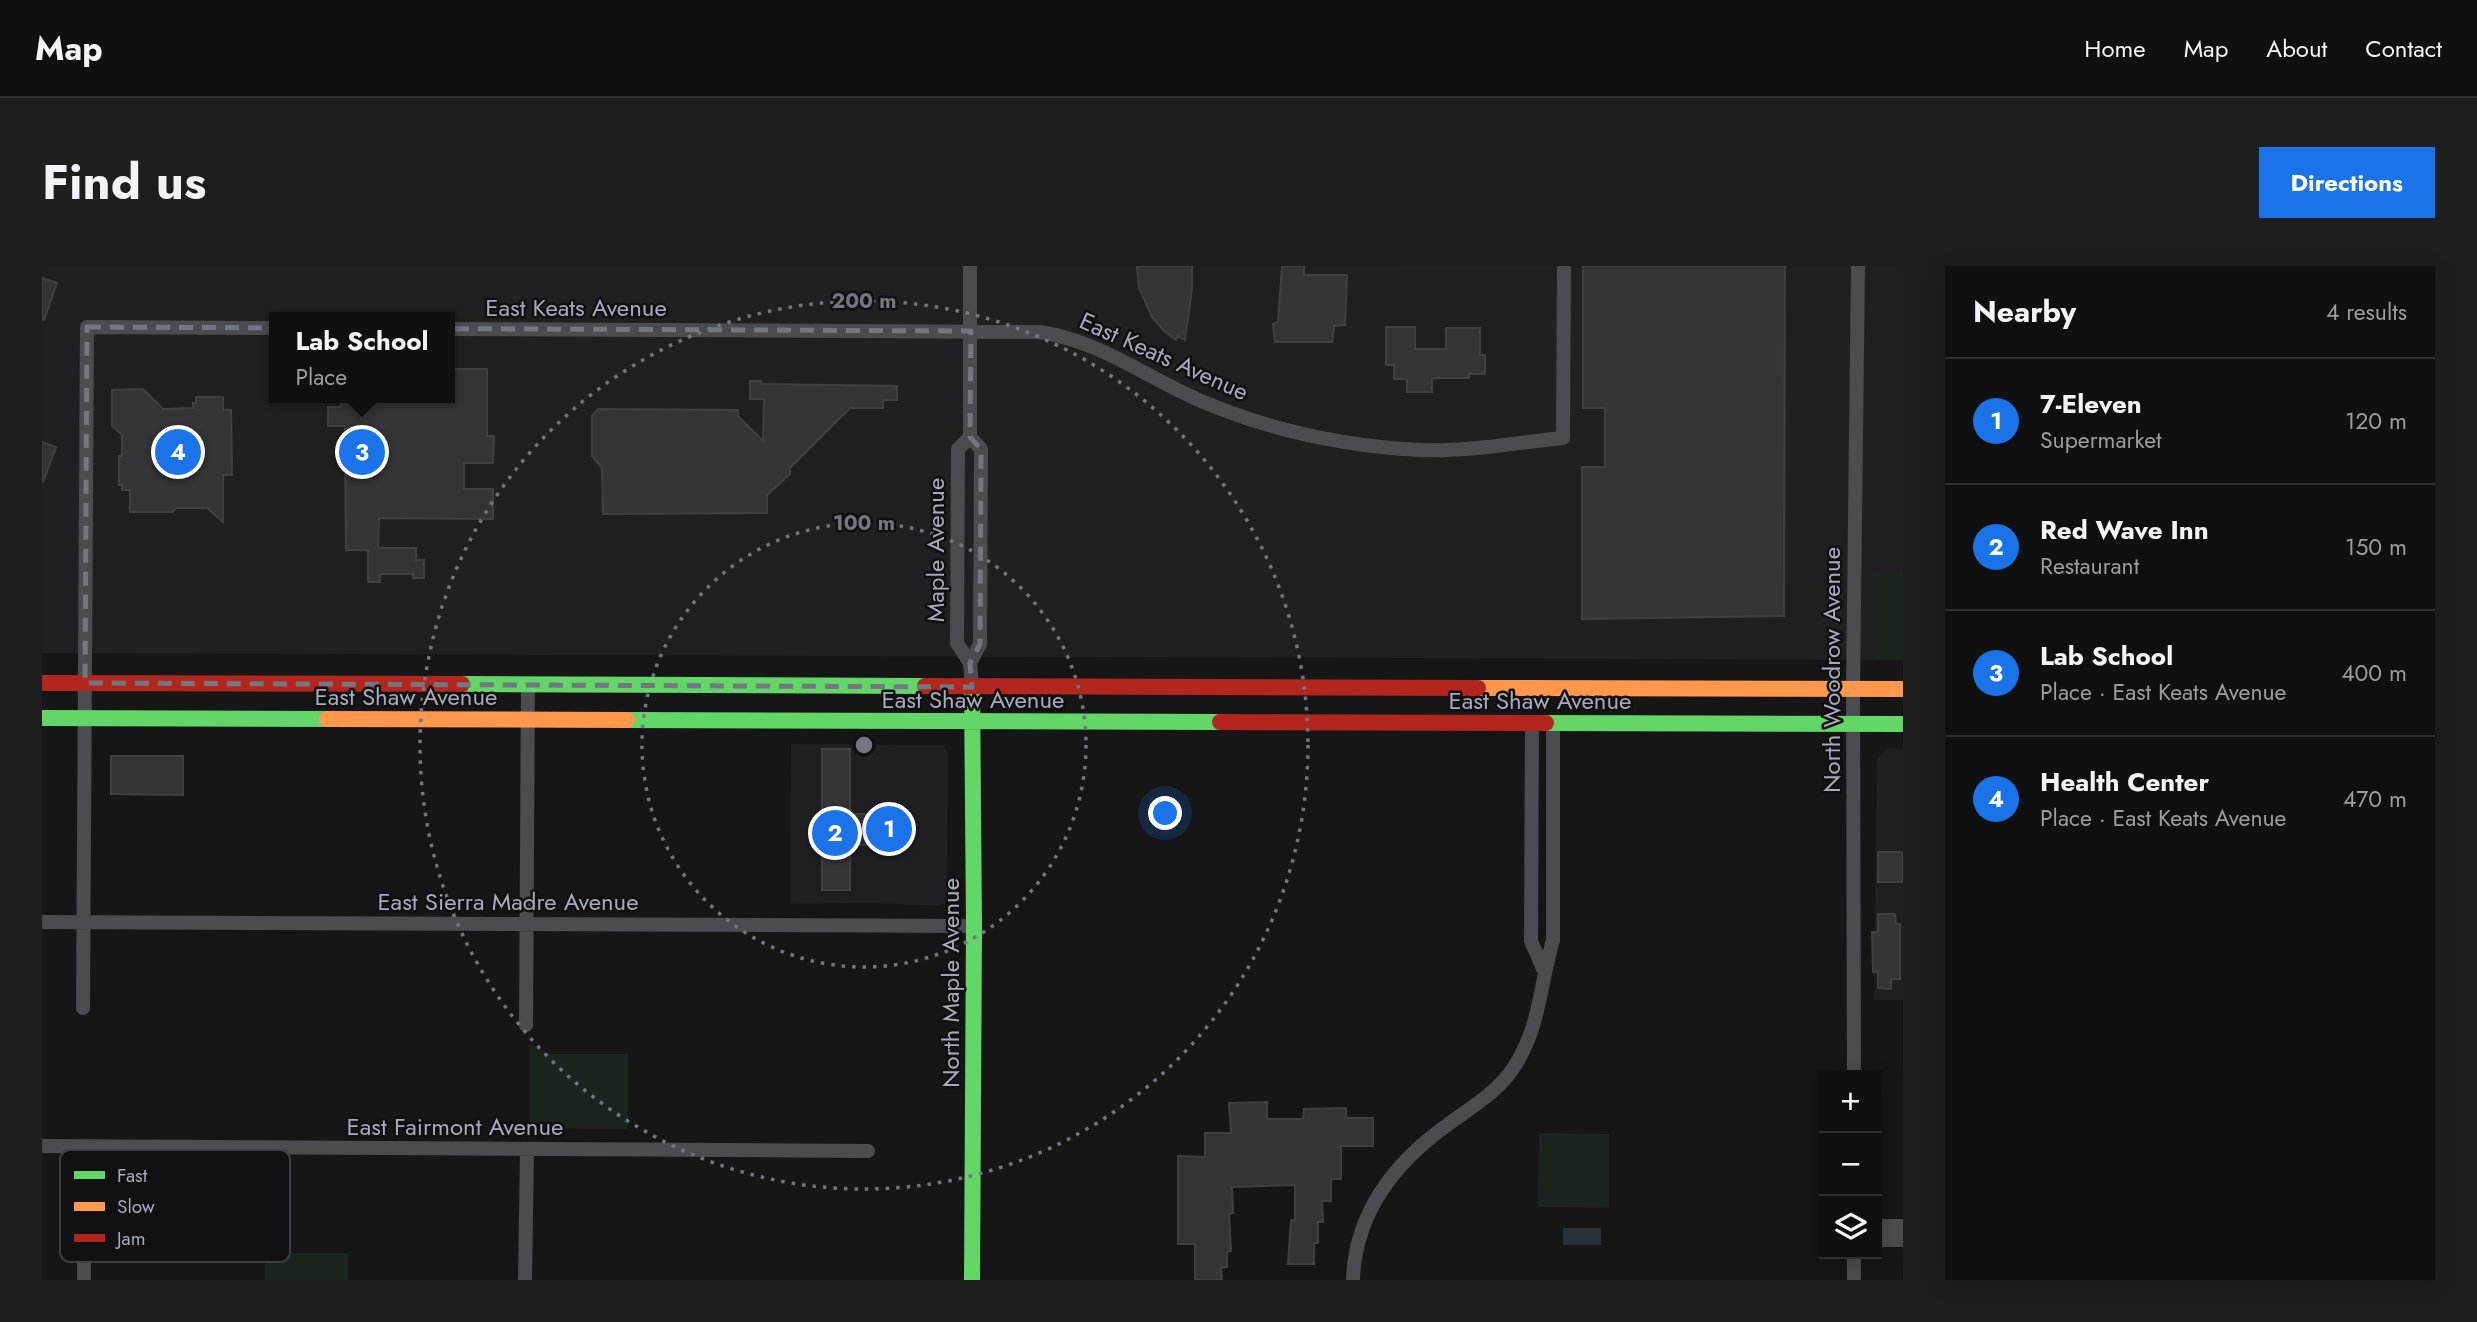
<!DOCTYPE html>
<meta charset="utf-8">
<style>
body{margin:0;font-family:Jost,sans-serif;background:#1e1e1f;color:#f1f3f6}
.controls{position:absolute;right:21px;bottom:21px;display:grid;overflow:hidden;border-radius:0px;box-shadow:0 4px 18px #0003}
.controls button{width:63px;height:63px;display:grid;place-items:center;padding:0;border:0;border-bottom:2px solid #303031;background:#101011;color:#f1f3f6;font:35px sans-serif}
.you{position:absolute;left:1124px;top:548px;width:24px;height:24px;margin:-18px;border:5px solid #fff;border-radius:50%;background:#1a73e8;box-shadow:0 0 0 10px #1a73e833}
.badge{display:grid;place-items:center;width:46px;height:46px;border-radius:50%;background:#1a73e8;color:#fff;font-size:23px;font-weight:700}
.pin{position:absolute;translate:-50% -50%;border:4px solid #fff;box-shadow:0 2px 7px #0006}
.popup{position:absolute;left:227px;top:46px;width:186px;height:91px;box-sizing:border-box;display:grid;place-content:center;border-radius:0px;background:#101011;filter:drop-shadow(0 2px 5px #0005);font-size:23px;white-space:nowrap;color:#9c9d9f}
.popup b{font-size:26px;color:#f1f3f6}
.popup::after{content:'';position:absolute;left:50%;top:100%;margin-left:-14px;border:14px solid transparent;border-top-color:#101011}
.list{margin:0;padding:0;list-style:none}
h2{display:flex;justify-content:space-between;align-items:center;height:91px;margin:0;padding:0 28px;font-size:30px}
h2 small{font-size:23px;font-weight:400;color:#9c9d9f}
.list li{display:grid;grid-template-columns:46px 1fr auto;gap:21px;align-items:center;box-sizing:border-box;height:126px;padding:0 28px;border-top:2px solid #303031}
.list b{display:block;font-size:26px;white-space:nowrap}
.list p{margin:0;font-size:23px;white-space:nowrap;color:#9c9d9f}
.list em{font-size:23px;font-style:normal;color:#9c9d9f}
.icon{flex:none;width:38px;height:38px;fill:none;stroke:currentColor;stroke-width:2;stroke-linecap:round;stroke-linejoin:round}
.map{position:relative;flex:none;width:1861px;height:1014px;overflow:hidden;border-radius:0px}
header{display:flex;align-items:center;gap:42px;box-sizing:border-box;height:98px;padding:0 35px;background:#101011;border-bottom:2px solid #303031}
header strong{font-size:33px}
nav{display:flex;gap:38px;margin-inline-start:auto;font-size:24px}
.intro{display:flex;align-items:center;justify-content:space-between;box-sizing:border-box;height:168px;padding:0 42px}
h1{margin:0;font-size:49px}
.button{padding:18px 32px;border-radius:0px;background:#1a73e8;color:#fff;font-size:24px;font-weight:700}
main{display:flex;gap:42px;padding:0 42px}
aside{flex:1;background:#101011;border-radius:0px;box-shadow:0 4px 18px #0003}
.map>svg:first-child{display:block}
.built{fill:#202023;fill-rule:evenodd}
.green{fill:#1c241e}
.water{fill:#293039}
.building{fill:#343436;stroke:#3f4043;stroke-width:2}
.lines{fill:none;stroke-linecap:round;stroke-linejoin:round}
.street{stroke:#4a4c50;stroke-width:14}
.fast{stroke:#63d668;stroke-width:16}
.slow{stroke:#ff974d;stroke-width:16}
.jam{stroke:#b3261e;stroke-width:16}
.marked{fill:none;stroke:#747680;stroke-width:5;stroke-dasharray:14 9;stroke-linejoin:round}
.ring{fill:none;stroke:#747680;stroke-width:3.5;stroke-dasharray:3.5 7}
.labels{text-anchor:middle;dominant-baseline:central;stroke-width:5;stroke-linejoin:round;paint-order:stroke}
.street-label{font-size:24px;fill:#a7aab8;stroke:#111013}
.key{fill:#111013;stroke:#3e3e45;stroke-width:2}
.key-label{font-size:19px;fill:#a7aab8}
.centre{fill:#747680;stroke:#111013;stroke-width:3.5}
.ring-label{font-size:21px;text-anchor:middle;font-weight:bold;fill:#747680;stroke:#111013;stroke-width:5;stroke-linejoin:round;paint-order:stroke}
</style>
<header>
<strong>Map</strong>
<nav><a>Home</a><a>Map</a><a>About</a><a>Contact</a></nav>
</header>
<div class="intro"><h1>Find us</h1><a class="button">Directions</a></div>
<main>
<div class="map">
<svg width="1861" height="1014" viewBox="0 0 1861 1014">
<rect width="100%" height="100%" fill="#161617"/>
<path class="built" d="M 0,0 L 1861,0 L 1861,394 L 0,387 ZM 232,51 L 408,51 L 408,132 L 232,132 Z
M 749,478 L 901,479 L 906,487 L 905,635 L 898,640 L 829,637 L 748,638 Z
M 1845,482 L 1861,483 L 1861,734 L 1832,734 L 1835,494 Z"/>
<path class="green" d="M 1362,0 L 1503,0 L 1503,2 L 1362,1 Z
M 1832,306 L 1861,306 L 1861,394 L 1833,394 Z
M 488,778 L 508,788 L 586,788 L 586,863 L 488,862 Z
M 1497,867 L 1567,868 L 1567,942 L 1496,941 Z
M 223,987 L 306,987 L 306,1014 L 223,1014 Z"/>
<path class="water" d="M 1521,962 L 1559,962 L 1559,979 L 1521,979 Z"/>
<path class="building" d="M 1095,0 L 1150,0 L 1150,23 L 1143,74 L 1136,70 L 1134,74 L 1121,64 L 1110,51 L 1097,22 Z
M 1240,0 L 1262,0 L 1262,9 L 1305,9 L 1303,59 L 1292,60 L 1290,76 L 1233,76 L 1231,58 L 1236,55 Z
M 1541,0 L 1743,0 L 1742,350 L 1540,353 L 1540,201 L 1563,201 L 1563,142 L 1541,142 Z
M 0,12 L 15,17 L 2,54 L 0,54 Z
M 1344,61 L 1373,61 L 1373,83 L 1404,83 L 1404,62 L 1438,62 L 1438,89 L 1443,89 L 1443,108 L 1427,108 L 1427,112 L 1390,112 L 1390,126 L 1365,126 L 1365,113 L 1352,113 L 1352,99 L 1344,99 Z
M 408,103 L 445,103 L 445,170 L 452,170 L 451,197 L 422,197 L 422,223 L 451,223 L 451,253 L 337,252 L 336,282 L 374,282 L 374,294 L 382,294 L 382,312 L 371,312 L 371,308 L 338,308 L 338,316 L 326,316 L 326,284 L 304,284 L 303,160 L 286,160 L 286,141 L 299,141 L 299,132 L 408,132 Z
M 708,115 L 719,115 L 719,118 L 855,120 L 855,134 L 841,134 L 841,142 L 808,142 L 748,202 L 748,208 L 725,229 L 725,247 L 561,248 L 560,202 L 550,190 L 550,150 L 556,143 L 696,144 L 696,150 L 721,175 L 722,133 L 708,133 Z
M 101,123 L 121,143 L 151,142 L 151,137 L 154,137 L 154,131 L 181,131 L 181,144 L 189,144 L 190,209 L 181,209 L 181,256 L 165,242 L 134,242 L 131,246 L 88,246 L 88,224 L 80,224 L 80,219 L 77,219 L 77,190 L 80,190 L 80,169 L 70,160 L 70,124 Z
M 0,176 L 14,181 L 1,216 L 0,216 Z
M 780,483 L 808,483 L 808,548 L 867,548 L 867,579 L 808,579 L 808,624 L 780,624 Z
M 69,490 L 141,490 L 141,529 L 69,528 Z
M 1836,586 L 1861,586 L 1861,616 L 1836,616 Z
M 1836,648 L 1853,648 L 1854,658 L 1858,658 L 1858,713 L 1849,713 L 1849,723 L 1836,722 L 1836,705 L 1831,706 L 1830,666 L 1836,666 Z
M 1225,836 L 1225,853 L 1261,853 L 1262,843 L 1304,842 L 1304,852 L 1331,852 L 1331,880 L 1299,880 L 1299,913 L 1289,913 L 1289,935 L 1280,935 L 1281,956 L 1276,956 L 1276,977 L 1272,977 L 1272,998 L 1246,998 L 1249,954 L 1253,954 L 1253,919 L 1190,921 L 1191,947 L 1187,948 L 1189,985 L 1185,986 L 1185,1001 L 1179,1002 L 1180,1014 L 1153,1014 L 1153,978 L 1136,978 L 1136,890 L 1163,891 L 1163,867 L 1189,867 L 1187,837 Z"/>
<g class="lines">
<path class="street" d="M 928,0 L 928,171 L 916,183 L 915,377 L 928,397 L 930,421
M 408,63 L 998,66 C 1059,75 1108,114 1164,137 C 1231,165 1305,180 1377,184 C 1425,186 1473,177 1521,172 L 1522,0
M 928,171 L 939,183 L 938,378 L 928,397
M 1490,457 L 1489,675 L 1502,705
M 0,656 L 932,660
M 41,742 L 45,61 L 232,62
M 484,759 L 486,418
M 1812,809 L 1811,422 L 1816,0
M 0,880 L 826,885
M 42,881 L 42,1014
M 1835,960 L 1861,960
M 1835,974 L 1861,974
M 1812,988 L 1812,1014
M 483,1014 L 485,883
M 1311,1014 C 1313,945 1354,895 1408,857 C 1431,840 1456,826 1472,801 C 1498,762 1498,718 1511,674 L 1511,457"/>
<path class="fast" d="M 420,418 L 883,420
M 930,421 L 932,660 L 930,1014
M 0,452 L 285,453
M 585,454 L 1178,456
M 1504,457 L 1861,458"/>
<path class="slow" d="M 1436,422 L 1861,423
M 285,453 L 585,454"/>
<path class="jam" d="M 0,417 L 420,418
M 883,420 L 1436,422
M 1178,456 L 1504,457"/>
</g>
<path class="marked" d="M 45,61 L 929,65 L 928,171 L 939,183 L 938,378 L 928,397 L 930,421 L 43,417 Z"/>
<g class="ring">
<circle cx="822" cy="479" r="222"/>
<circle cx="822" cy="479" r="444"/>
</g>
<g class="labels">
<g class="street-label">
<text x="534" y="41">East Keats Avenue</text>
<text transform="translate(1122 90) rotate(24)">East Keats Avenue</text>
<text transform="translate(893 284) rotate(-90)">Maple Avenue</text>
<text transform="translate(1789 404) rotate(-90)">North Woodrow Avenue</text>
<text x="364" y="430">East Shaw Avenue</text>
<text x="931" y="433">East Shaw Avenue</text>
<text x="1498" y="434">East Shaw Avenue</text>
<text x="466" y="635">East Sierra Madre Avenue</text>
<text transform="translate(908 717) rotate(-90)">North Maple Avenue</text>
<text x="413" y="860">East Fairmont Avenue</text>
</g>
</g>
<rect x="18" y="884" width="230" height="112" rx="10" class="key"/>
<rect x="32" y="905" width="31" height="8" fill="#63d668"/>
<rect x="32" y="936" width="31" height="9" fill="#ff974d"/>
<rect x="32" y="968" width="31" height="8" fill="#b3261e"/>
<g class="key-label">
<text x="75" y="916">Fast</text>
<text x="75" y="947">Slow</text>
<text x="75" y="979">Jam</text>
</g>
<circle cx="822" cy="479" r="10" class="centre"/>
<g class="ring-label">
<text x="822" y="42">200 m</text>
<text x="822" y="264">100 m</text>
</g>
</svg>
<div class="controls">
<button>+</button>
<button>−</button>
<button><svg class="icon" aria-label="layers" viewBox="0 0 24 24"><path d="M12 4l9 5-9 5-9-5zM3 14l9 5 9-5"/></svg></button>
</div>
<div class="you"></div>
<div class="pin badge" style="left:847px;top:563px">1</div>
<div class="pin badge" style="left:793px;top:567px">2</div>
<div class="pin badge" style="left:320px;top:186px">3</div>
<div class="popup"><b>Lab School</b>Place</div>
<div class="pin badge" style="left:136px;top:186px">4</div>
</div>
<aside>
<h2>Nearby<small>4 results</small></h2>
<ul class="list">
<li><span class="badge">1</span><div><b>7-Eleven</b><p>Supermarket</p></div><em>120 m</em></li>
<li><span class="badge">2</span><div><b>Red Wave Inn</b><p>Restaurant</p></div><em>150 m</em></li>
<li><span class="badge">3</span><div><b>Lab School</b><p>Place · East Keats Avenue</p></div><em>400 m</em></li>
<li><span class="badge">4</span><div><b>Health Center</b><p>Place · East Keats Avenue</p></div><em>470 m</em></li>
</ul>
</aside>
</main>
